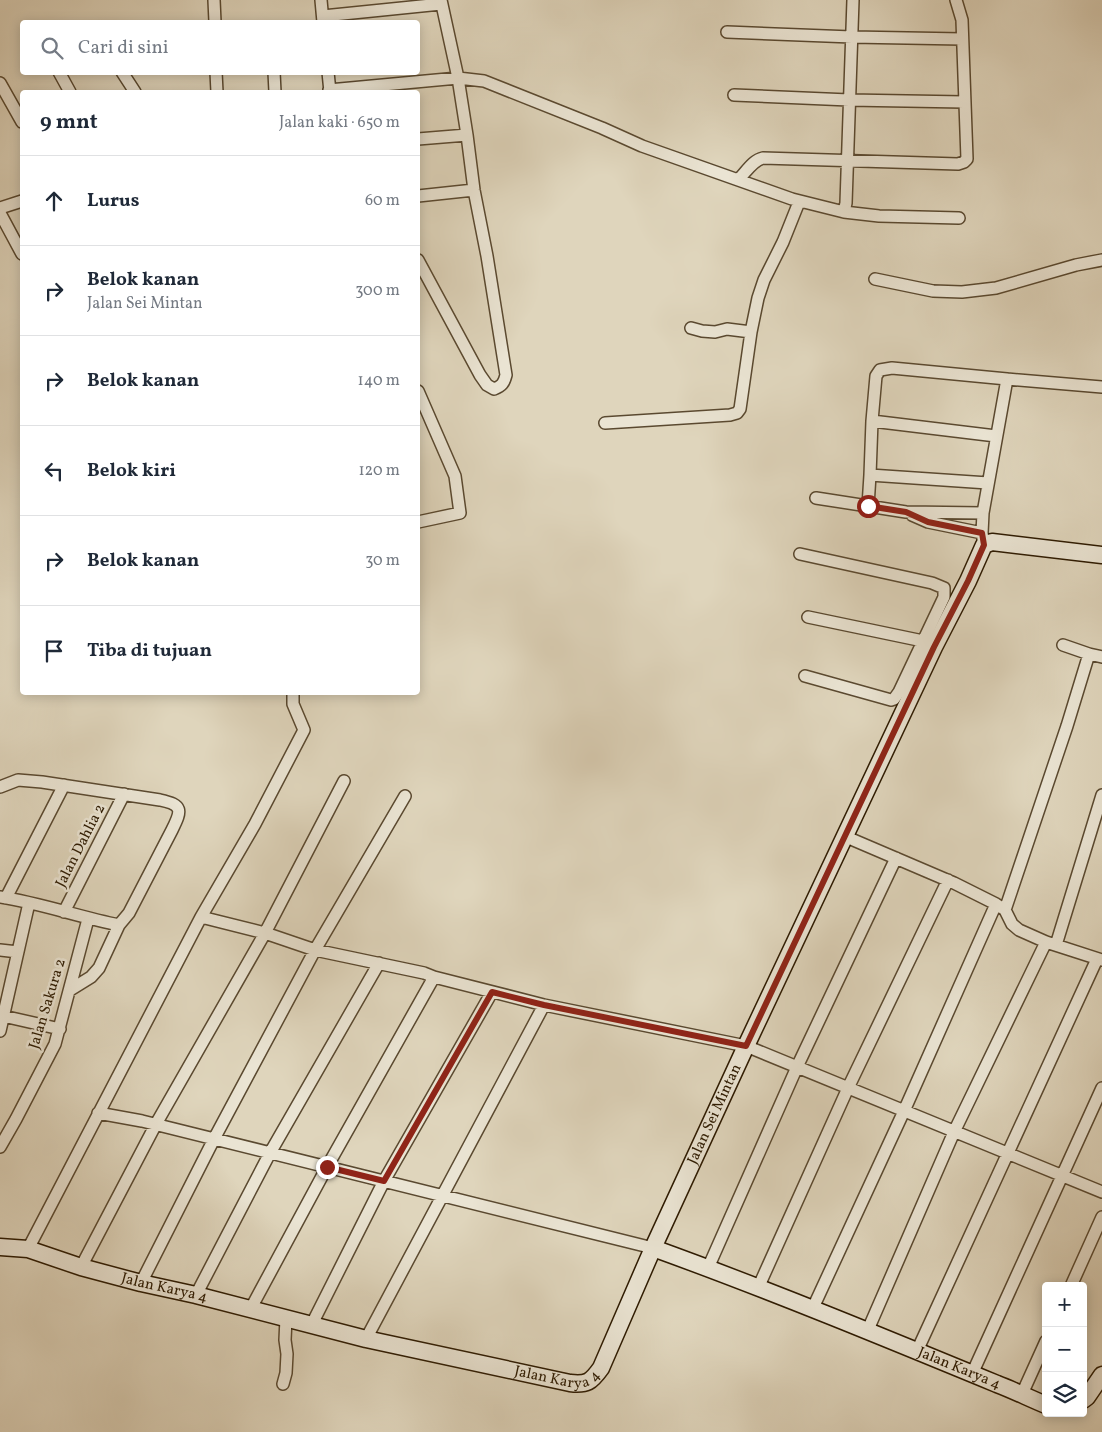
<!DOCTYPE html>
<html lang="id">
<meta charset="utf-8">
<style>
body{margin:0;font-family:Vollkorn,serif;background:#f2f2f3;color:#1f2937}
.controls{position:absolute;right:15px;bottom:15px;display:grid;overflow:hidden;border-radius:5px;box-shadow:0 2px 12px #0003}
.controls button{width:45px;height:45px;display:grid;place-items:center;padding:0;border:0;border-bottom:1px solid #e0e1e3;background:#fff;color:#1f2937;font:25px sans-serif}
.stop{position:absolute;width:15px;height:15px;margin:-11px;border:4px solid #8f2418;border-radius:50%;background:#fff}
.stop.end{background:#8f2418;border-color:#fff;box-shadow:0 1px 5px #0008}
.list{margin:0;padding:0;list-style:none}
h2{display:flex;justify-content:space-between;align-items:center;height:65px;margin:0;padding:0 20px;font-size:21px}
h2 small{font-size:16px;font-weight:400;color:#747a83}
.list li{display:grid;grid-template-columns:32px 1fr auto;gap:15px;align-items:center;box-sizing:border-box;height:90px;padding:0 20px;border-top:1px solid #e0e1e3}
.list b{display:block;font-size:19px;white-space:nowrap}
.list p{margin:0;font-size:16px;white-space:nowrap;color:#747a83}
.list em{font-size:16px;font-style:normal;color:#747a83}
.icon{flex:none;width:28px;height:28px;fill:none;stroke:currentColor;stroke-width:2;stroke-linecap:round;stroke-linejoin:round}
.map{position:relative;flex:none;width:1102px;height:1432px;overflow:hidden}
.search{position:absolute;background:#fff;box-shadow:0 2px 12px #0003;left:20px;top:20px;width:400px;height:55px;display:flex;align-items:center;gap:12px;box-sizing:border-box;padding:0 18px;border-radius:5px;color:#747a83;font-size:19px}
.panel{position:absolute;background:#fff;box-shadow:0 2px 12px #0003;left:20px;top:90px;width:400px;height:605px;border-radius:5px}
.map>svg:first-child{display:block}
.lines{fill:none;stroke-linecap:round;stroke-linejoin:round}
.street-casing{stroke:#5a4930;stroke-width:14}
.secondary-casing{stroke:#2d1a01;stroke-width:19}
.street{stroke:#eae4d3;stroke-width:11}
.secondary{stroke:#eae4d3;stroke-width:16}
.route{stroke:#8f2418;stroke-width:6}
.labels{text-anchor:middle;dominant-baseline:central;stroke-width:5;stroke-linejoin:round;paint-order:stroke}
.street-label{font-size:15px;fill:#2d1a01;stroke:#eae4d3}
</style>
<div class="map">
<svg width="1102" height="1432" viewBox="0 0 1102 1432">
<rect width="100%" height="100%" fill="#dfd5bc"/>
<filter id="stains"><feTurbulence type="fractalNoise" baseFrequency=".004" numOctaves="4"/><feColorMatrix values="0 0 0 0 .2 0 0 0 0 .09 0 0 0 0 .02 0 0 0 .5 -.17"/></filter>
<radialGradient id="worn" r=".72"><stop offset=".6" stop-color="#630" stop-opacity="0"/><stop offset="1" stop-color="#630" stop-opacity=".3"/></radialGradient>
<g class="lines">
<defs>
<path id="street" d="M 214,0 L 215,22
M 321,0 L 323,22
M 323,16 L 441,4
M 727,32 L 852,37 L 962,39
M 59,72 L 70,92
M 122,72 L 135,92
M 216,72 L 217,92
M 274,72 L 275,92
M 328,72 L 330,92
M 0,83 L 22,122
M 329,90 L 458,78 L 484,81 L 602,128 L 642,146 L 792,199 L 844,212 L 846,203 L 853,0
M 734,95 L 849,100 L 964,102
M 418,139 L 467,135
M 739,179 C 746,172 753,160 763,158 L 958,164 L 964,162 L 967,159 L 962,20 L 956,0
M 418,196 L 474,190
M 0,208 L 22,201
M 844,212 L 879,216 L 959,218
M 0,213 L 22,254
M 418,260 L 480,375 L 487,385 L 494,389 C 502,386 504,383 506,375 L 487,256 L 474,190 L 467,135 L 458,78 L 441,0
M 875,279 L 933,291 L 962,292 L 996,288 L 1076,265 L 1102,260
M 691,328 L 702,331 L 715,332 L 727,329 L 751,332
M 1007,379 L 1102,387
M 418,391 L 455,476 L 460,513 L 418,522
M 872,421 L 996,436
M 605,423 L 730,415 L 737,413 L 740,409 L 751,332 L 758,298 L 764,280 L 783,242 L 799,202
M 816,498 L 906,512 L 983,513
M 868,506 L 870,475
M 912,515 L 928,522 L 982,533
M 984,545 L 982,533 L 983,513 L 1007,379 L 892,368 L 880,370 L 876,376 L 872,421 L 870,475 L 988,483
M 800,554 L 932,583 L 944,588 L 944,597 L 899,692 L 894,699 L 891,700 L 805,676
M 808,617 L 923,641 L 928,644
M 1063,645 L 1089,654
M 0,787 L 18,780 L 42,782 L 160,800 C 183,805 182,810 172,830 L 129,913 L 119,925 C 79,917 40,903 0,897
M 844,836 L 954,883 L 996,904 L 1005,910 L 1012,924 L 1019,930 L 1046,942 L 1102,960
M 6,898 L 64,785
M 1005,910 L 1067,726 L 1089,654 L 1102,657
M 64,912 L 124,794
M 201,917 L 265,933 L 315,950 L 424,973 L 434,977 L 544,1005 L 746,1046 L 1102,1192
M 1056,945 L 1102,795
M 0,950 L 18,952
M 70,990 L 91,977 L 99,968 L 119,925
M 3,1016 L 60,1029
M 0,1031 L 29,903
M 98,1113 L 142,1121 L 653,1248
M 0,1147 L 16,1119 L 55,1044 L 88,919
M 28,1249 L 201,917 L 255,824 L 304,730 L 293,704 L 293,692
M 81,1267 L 156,1124 L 265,933 L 344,781
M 708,1268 L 797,1067 L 896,858
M 141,1283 L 214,1139 L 315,950 L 405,796
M 1071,1286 L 1102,1217
M 758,1288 L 848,1088 L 948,880
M 196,1295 L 270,1153 L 379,963
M 250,1310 L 327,1167 L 434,977
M 812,1310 L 904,1111 L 996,904
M 312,1324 L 384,1181 L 492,992
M 867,1332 L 954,1132 L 1046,942
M 366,1339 L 544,1005
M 917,1351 L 1097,959
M 972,1374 L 1102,1088
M 283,1384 L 286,1373 L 287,1354 L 285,1340 L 286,1318
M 1022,1394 L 1046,1341"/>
<g id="secondary">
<path id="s1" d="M 0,1247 L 28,1249 L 81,1267 L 141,1283 L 196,1295 L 366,1339 L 570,1383 C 587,1385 591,1382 601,1368 L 653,1248 L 746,1046 L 934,647 L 968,581 L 984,545 L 992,542 L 1102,555"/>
<path id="s2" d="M 653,1248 C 769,1290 883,1337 997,1384 C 1013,1390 1029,1398 1046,1405"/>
<path d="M 1083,1400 L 1087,1397 L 1102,1375"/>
</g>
</defs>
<use href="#street" class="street-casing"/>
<use href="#secondary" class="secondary-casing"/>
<use href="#street" class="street"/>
<use href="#secondary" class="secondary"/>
</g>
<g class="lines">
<path class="route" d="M 327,1167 L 384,1181 L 492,992 L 544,1005 L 746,1046 L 934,647 L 968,581 L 984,545 L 982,533 L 928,522 L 906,512 L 868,506"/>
</g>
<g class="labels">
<g class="street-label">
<text transform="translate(81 846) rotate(-63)">Jalan Dahlia 2</text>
<text transform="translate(48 1004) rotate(-73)">Jalan Sakura 2</text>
<text stroke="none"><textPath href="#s1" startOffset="902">Jalan Sei Mintan</textPath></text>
<text stroke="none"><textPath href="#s1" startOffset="170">Jalan Karya 4</textPath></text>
<text stroke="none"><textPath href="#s1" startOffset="574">Jalan Karya 4</textPath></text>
<text stroke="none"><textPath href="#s2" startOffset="329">Jalan Karya 4</textPath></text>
</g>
</g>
<rect width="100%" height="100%" filter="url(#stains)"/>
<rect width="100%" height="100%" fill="url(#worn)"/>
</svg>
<div class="controls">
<button>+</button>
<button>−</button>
<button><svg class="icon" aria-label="layers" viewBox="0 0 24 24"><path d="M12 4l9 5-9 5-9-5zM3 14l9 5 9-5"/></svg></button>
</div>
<div class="stop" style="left:868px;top:506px"></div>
<div class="stop end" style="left:327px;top:1167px"></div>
<div class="search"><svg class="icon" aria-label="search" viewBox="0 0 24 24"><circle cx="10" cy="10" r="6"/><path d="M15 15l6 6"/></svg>Cari di sini</div>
<section class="panel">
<h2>9 mnt<small>Jalan kaki · 650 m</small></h2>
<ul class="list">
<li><svg class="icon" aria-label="ahead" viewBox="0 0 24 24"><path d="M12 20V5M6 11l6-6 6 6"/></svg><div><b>Lurus</b></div><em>60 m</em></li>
<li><svg class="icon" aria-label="right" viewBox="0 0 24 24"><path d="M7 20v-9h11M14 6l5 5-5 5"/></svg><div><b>Belok kanan</b><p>Jalan Sei Mintan</p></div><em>300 m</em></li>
<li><svg class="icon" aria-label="right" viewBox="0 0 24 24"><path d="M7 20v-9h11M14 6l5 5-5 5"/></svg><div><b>Belok kanan</b></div><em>140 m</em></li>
<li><svg class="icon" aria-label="left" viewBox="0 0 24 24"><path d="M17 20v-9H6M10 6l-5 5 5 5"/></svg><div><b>Belok kiri</b></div><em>120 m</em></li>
<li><svg class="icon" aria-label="right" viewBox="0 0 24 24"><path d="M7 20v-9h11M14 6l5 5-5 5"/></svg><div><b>Belok kanan</b></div><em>30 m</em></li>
<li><svg class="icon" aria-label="arrive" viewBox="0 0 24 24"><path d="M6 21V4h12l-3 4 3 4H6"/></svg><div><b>Tiba di tujuan</b></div></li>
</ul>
</section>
</div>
